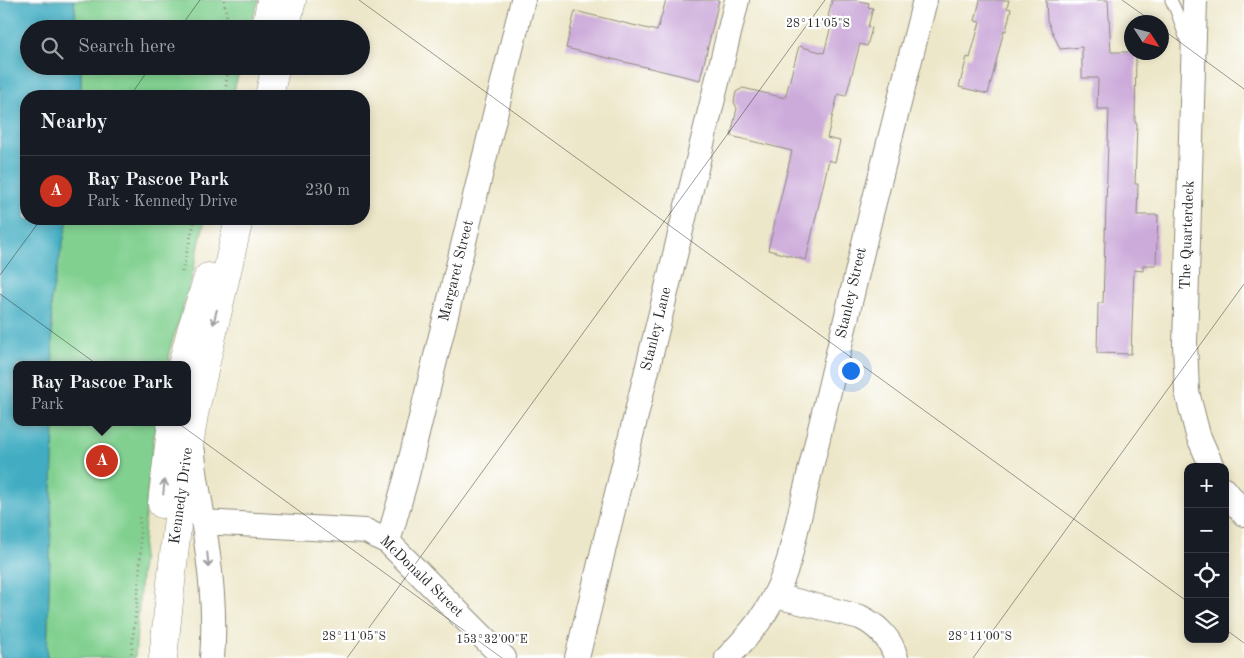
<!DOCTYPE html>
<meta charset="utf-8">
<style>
body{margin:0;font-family:"Old Standard TT",serif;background:#242831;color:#f1f3f6}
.controls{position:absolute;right:15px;bottom:15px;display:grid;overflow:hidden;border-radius:10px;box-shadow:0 2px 8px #0003}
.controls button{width:45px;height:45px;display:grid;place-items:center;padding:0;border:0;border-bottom:1px solid #363941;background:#171b24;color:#f1f3f6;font:25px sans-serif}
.compass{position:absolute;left:1124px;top:15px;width:45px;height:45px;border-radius:50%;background:#171b24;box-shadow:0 2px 8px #0003;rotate:126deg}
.you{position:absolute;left:850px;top:370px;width:18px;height:18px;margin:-12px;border:4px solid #fff;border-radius:50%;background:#1a73e8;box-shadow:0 0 0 8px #1a73e833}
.badge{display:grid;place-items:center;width:32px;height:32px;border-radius:50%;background:#c8321e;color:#fff;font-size:16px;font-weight:700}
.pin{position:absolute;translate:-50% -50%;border:2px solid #fff;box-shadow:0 1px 5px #0006}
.popup{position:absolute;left:13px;top:361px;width:178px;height:65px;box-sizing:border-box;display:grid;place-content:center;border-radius:10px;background:#171b24;filter:drop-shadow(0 1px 4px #0005);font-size:16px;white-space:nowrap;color:#9ea1a6}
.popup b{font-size:19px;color:#f1f3f6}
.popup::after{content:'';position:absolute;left:50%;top:100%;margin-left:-10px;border:10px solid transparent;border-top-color:#171b24}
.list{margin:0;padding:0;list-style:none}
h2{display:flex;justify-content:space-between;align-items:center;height:65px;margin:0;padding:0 20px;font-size:21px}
h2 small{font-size:16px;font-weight:400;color:#9ea1a6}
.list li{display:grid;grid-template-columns:32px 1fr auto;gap:15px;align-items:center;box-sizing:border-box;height:70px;padding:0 20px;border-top:1px solid #363941}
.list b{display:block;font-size:19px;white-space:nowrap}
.list p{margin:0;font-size:16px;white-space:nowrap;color:#9ea1a6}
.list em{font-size:16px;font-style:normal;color:#9ea1a6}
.icon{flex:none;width:28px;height:28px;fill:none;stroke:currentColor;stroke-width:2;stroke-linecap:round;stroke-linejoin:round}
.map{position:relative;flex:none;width:1244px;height:658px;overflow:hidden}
.search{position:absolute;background:#171b24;box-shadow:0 2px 8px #0003;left:20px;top:20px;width:350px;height:55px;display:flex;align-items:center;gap:12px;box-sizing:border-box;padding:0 18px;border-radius:28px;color:#9ea1a6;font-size:19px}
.panel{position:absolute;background:#171b24;box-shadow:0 2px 8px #0003;left:20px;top:90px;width:350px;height:135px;border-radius:20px}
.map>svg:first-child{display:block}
.green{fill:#81d090;stroke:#567e5e}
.water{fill:#43adc2;stroke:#376c76}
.building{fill:#ccabda}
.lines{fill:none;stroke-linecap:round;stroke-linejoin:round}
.lane-casing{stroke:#8c897a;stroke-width:13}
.street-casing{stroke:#8c897a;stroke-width:26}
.secondary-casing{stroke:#8c897a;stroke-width:29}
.path{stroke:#8c897a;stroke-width:3;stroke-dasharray:1 4;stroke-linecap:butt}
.lane{stroke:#fff;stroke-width:11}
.street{stroke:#fff;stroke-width:24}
.secondary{stroke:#fff;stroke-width:28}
.oneway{stroke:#a0a0a0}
.ticks{fill:none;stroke:#2b2b2b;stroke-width:1;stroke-opacity:0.45}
.labels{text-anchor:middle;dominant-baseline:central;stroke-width:4.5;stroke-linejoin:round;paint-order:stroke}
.street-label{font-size:15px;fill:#2b2b2b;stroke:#fff}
.ticks-label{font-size:12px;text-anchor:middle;fill:#2b2b2b;stroke:#fff;stroke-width:4.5;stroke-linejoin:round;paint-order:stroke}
</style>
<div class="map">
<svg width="1244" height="658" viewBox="0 0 1244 658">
<rect width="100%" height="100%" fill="#fff"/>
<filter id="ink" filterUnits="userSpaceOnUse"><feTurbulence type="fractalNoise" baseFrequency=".02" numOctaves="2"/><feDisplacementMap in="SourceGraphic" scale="10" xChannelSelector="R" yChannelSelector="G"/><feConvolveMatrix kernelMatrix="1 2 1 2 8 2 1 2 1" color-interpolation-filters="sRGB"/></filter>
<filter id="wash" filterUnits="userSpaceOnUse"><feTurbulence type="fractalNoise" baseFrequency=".0096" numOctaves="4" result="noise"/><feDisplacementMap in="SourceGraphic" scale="20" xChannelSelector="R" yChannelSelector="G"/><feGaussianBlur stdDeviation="1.12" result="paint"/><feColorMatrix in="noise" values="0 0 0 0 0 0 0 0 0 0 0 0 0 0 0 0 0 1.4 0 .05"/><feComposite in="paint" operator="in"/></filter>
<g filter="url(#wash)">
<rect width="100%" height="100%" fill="#ede7c9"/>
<path class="green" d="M 74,0 L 259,0 L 249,29 L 77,29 Z
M 81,66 L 240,66 L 233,96 L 81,96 Z
M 68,219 L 205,219 L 191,281 L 169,352 L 170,365 L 53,365 L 51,299 Z
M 54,422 L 157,422 L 155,428 L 147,493 L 135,658 L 47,658 Z"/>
<path class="water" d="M 0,0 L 74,0 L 77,29 L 29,29 L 29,66 L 81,66 L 81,96 L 26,96 L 26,219 L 68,219 L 51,299 L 53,365 L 17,365 L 17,422 L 54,422 L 47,658 L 0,658 Z"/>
<g id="blocks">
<path class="building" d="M 666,0 L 719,0 L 700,80 L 566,48 L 575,11 L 657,31 Z
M 832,0 L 854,0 L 869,3 L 868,7 L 873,8 L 868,27 L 872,28 L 867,46 L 860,44 L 846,96 L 838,94 L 827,138 L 840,141 L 835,162 L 829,160 L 806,260 L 768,250 L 792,151 L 731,136 L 737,108 L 734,102 L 736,92 L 743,88 L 785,98 L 799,46 L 824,53 L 833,18 L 828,17 Z
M 980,0 L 1009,0 L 1007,8 L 1011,9 L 1006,31 L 1004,30 L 988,94 L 959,87 L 967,57 L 970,58 L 980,22 L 975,21 Z
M 1046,0 L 1108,0 L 1111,52 L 1136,52 L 1135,123 L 1137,123 L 1135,184 L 1138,184 L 1137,215 L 1158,215 L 1156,265 L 1143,265 L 1143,271 L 1134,270 L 1131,354 L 1097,353 L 1098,303 L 1103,303 L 1109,109 L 1097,109 L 1098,78 L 1082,78 L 1082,47 L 1060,49 L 1047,20 Z"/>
</g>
</g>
<g filter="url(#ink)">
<use href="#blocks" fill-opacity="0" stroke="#8c897a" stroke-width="1"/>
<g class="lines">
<defs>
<path id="lane" d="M 1171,0 L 1177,13 L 1187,43"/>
<path id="street" d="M 1195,0 L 1185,344 L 1187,392 L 1198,435 L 1212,467
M 193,452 C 194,475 200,497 203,520 C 210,565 216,613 212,658
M 1225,490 L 1244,514
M 203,522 L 366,531 L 388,542 L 504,658
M 388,542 L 406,479 L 523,0
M 776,596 L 860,617 C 877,625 891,639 896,658
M 577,658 L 737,0
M 727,658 C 759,625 775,604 789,560 L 870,218 L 925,0"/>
<path id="secondary" d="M 266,29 L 271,0
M 285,29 L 292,0
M 269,96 L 276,66
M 182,365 L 191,331 L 208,277
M 162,504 L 172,422
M 163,658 L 178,517 L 194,414 L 239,219"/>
</defs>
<use href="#lane" class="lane-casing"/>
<use href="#street" class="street-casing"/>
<use href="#secondary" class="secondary-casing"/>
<path class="path" d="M 224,0 L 229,29
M 225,96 L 228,66
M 182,272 L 195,219
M 131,658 C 135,611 144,562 139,515"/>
<use href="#lane" class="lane"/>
<use href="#street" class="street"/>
<use href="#secondary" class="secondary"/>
</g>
<defs><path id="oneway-shaft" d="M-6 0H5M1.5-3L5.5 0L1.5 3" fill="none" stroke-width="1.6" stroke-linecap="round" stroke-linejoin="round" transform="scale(1.25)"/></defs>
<g class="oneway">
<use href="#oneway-shaft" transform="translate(215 317) rotate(104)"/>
<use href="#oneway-shaft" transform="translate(164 487) rotate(-84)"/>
<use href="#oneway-shaft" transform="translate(208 560) rotate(84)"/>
</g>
</g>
<path class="ticks" d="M 359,0 L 1188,602M 1122,0 L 1153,22M 179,29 L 200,0M 1162,29 L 1244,89M 130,96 L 151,66M 0,275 L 41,219M 0,294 L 502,658M 1225,629 L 1244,643M 347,658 L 825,0M 973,658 L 1244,284"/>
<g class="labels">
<g class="street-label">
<text transform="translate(1188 235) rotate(-88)">The Quarterdeck</text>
<text transform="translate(457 271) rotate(-76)">Margaret Street</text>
<text transform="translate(852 293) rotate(-77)">Stanley Street</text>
<text transform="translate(657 329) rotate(-76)">Stanley Lane</text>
<text transform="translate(182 496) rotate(-82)">Kennedy Drive</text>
<text transform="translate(421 577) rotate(44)">McDonald Street</text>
</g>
</g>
<g class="ticks-label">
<text x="818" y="27">28°11'05"S</text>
<text x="354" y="640">28°11'05"S</text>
<text x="980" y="640">28°11'00"S</text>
<text x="492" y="643">153°32'00"E</text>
</g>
</svg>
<div class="controls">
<button>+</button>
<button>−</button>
<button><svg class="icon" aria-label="locate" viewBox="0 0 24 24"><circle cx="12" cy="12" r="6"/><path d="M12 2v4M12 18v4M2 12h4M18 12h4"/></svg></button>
<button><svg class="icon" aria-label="layers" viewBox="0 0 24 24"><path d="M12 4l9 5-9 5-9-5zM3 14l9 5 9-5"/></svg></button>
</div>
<svg class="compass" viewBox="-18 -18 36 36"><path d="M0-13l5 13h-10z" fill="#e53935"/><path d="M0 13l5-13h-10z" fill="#9ea1a6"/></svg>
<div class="you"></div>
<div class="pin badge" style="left:102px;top:461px">A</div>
<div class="popup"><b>Ray Pascoe Park</b>Park</div>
<div class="search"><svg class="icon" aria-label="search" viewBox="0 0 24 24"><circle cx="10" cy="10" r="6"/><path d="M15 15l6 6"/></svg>Search here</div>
<section class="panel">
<h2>Nearby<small></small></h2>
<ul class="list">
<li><span class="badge">A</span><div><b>Ray Pascoe Park</b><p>Park · Kennedy Drive</p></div><em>230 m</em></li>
</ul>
</section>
</div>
